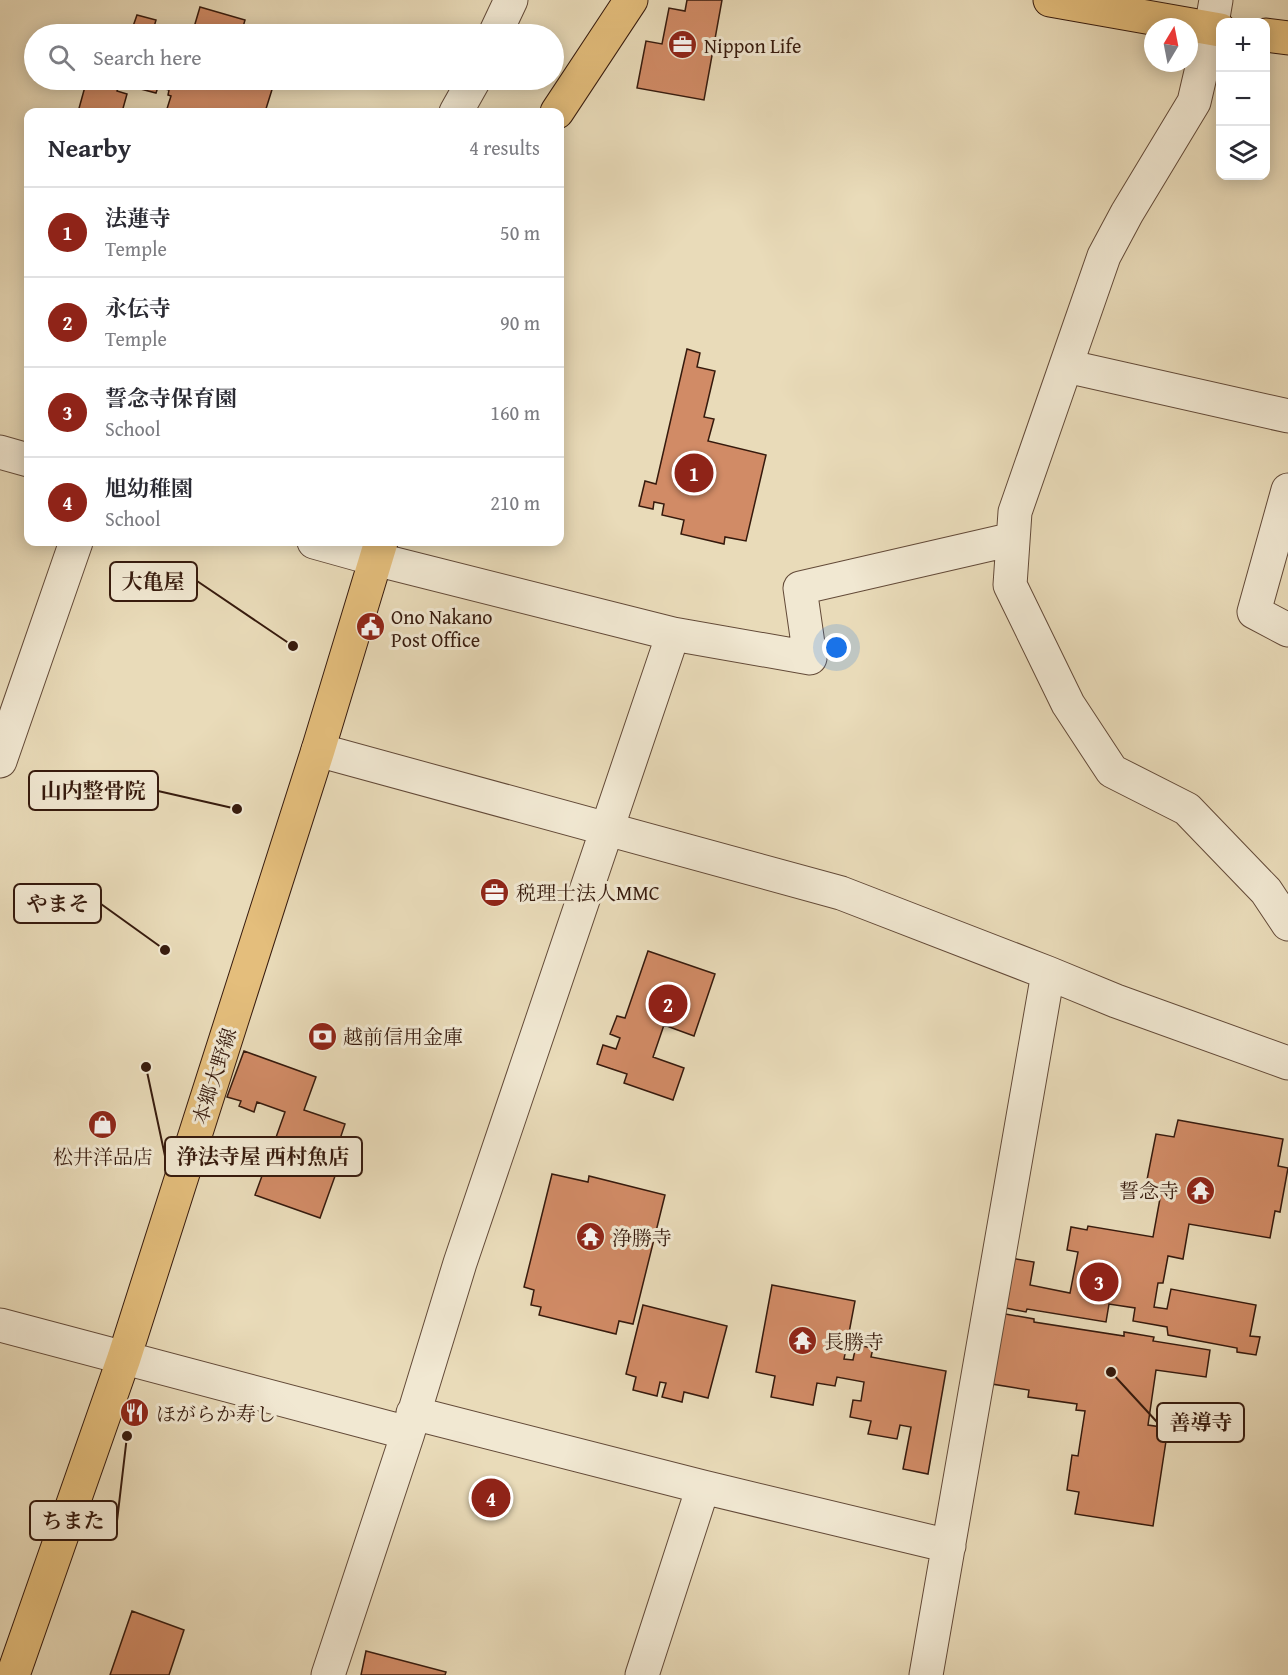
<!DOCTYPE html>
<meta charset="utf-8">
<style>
body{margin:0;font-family:"Gentium Book Plus","Noto Serif JP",serif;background:#f7f7f7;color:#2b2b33}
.controls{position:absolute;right:18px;top:18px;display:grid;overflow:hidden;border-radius:12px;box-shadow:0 3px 15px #0003}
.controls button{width:54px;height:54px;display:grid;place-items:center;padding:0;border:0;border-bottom:2px solid #e1e1e2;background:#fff;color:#2b2b33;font:30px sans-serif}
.compass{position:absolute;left:1144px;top:18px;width:54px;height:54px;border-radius:50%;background:#fff;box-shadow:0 3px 15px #0003;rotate:10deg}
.you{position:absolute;left:837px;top:648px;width:21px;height:21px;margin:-15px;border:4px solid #fff;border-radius:50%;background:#1a73e8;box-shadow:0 0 0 9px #1a73e833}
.badge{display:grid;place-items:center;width:39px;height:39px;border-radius:50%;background:#8f2418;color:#fff;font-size:20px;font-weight:700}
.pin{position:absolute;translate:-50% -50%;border:3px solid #fff;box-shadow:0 2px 6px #0006}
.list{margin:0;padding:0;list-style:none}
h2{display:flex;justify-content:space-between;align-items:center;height:78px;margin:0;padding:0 24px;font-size:26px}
h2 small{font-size:20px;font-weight:400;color:#7c7c81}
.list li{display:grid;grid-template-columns:39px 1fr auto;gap:18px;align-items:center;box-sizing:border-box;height:90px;padding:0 24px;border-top:2px solid #e1e1e2}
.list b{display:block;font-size:22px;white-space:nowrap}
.list p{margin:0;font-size:20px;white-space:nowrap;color:#7c7c81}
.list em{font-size:20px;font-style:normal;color:#7c7c81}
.icon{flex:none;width:33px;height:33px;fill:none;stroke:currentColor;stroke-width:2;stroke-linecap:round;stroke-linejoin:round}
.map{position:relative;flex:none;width:1288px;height:1675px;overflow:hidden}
.search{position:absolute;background:#fff;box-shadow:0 3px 15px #0003;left:24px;top:24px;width:540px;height:66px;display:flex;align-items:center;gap:15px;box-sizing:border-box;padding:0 21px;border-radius:33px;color:#7c7c81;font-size:22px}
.panel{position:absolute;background:#fff;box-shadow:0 3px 15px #0003;left:24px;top:108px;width:540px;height:438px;border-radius:12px}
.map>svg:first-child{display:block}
.building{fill:#d18b66;stroke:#361a0d;stroke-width:1.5}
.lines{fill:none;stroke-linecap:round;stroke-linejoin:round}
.minor-casing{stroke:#634a38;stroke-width:35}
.major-casing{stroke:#361a0d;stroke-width:35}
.minor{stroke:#f1e8d2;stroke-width:33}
.major{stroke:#e4be7c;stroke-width:33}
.labels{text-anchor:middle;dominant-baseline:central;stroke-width:6;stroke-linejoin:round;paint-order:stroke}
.poi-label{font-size:20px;fill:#361a0d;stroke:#f1e8d2;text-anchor:start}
.street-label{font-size:20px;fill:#361a0d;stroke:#f1e8d2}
.leader{fill:none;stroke:#361a0d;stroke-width:2}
.callout-dot{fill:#361a0d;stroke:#f1e8d2;stroke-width:2}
.callout{fill:#f1e8d2;stroke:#361a0d;stroke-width:2}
.callout-label{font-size:21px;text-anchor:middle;font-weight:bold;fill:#361a0d}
</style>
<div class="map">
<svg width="1288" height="1675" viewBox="0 0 1288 1675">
<rect width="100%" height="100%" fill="#e9dbb9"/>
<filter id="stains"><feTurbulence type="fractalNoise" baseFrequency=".00333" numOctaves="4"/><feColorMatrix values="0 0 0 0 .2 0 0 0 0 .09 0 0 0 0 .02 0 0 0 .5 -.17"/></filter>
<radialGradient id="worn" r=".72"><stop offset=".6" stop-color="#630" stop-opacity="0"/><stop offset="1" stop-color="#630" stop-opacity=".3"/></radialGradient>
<path class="building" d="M 687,0 L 722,0 L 704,100 L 637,88 L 646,41 L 662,44 L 669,8 L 685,11 Z
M 200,7 L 245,20 L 241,34 L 192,34 Z
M 137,15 L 156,20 L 152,34 L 140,34 L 131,32 Z
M 93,80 L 120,80 L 117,91 L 127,94 L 122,112 L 78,112 L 86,83 L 92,85 Z
M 131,80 L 275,80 L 265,112 L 166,112 L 171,96 L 168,95 L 169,90 L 158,87 L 156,93 L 129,86 Z
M 687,349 L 700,353 L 697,367 L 715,371 L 704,417 L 714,419 L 708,441 L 766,455 L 746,541 L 725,537 L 724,544 L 681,534 L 684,520 L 662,515 L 664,504 L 654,502 L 653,509 L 639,506 L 645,481 L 656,484 Z
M 648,951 L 715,974 L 694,1036 L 664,1025 L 653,1057 L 684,1068 L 673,1100 L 624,1083 L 627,1074 L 597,1064 L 603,1045 L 616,1049 L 620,1038 L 610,1034 L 617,1016 L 625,1018 Z
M 244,1051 L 316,1077 L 304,1110 L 345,1124 L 337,1148 L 344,1151 L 320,1218 L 255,1195 L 266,1165 L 260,1163 L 268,1141 L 274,1143 L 285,1112 L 257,1102 L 254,1112 L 239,1106 L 241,1101 L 227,1097 Z
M 1178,1120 L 1283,1139 L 1278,1166 L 1288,1168 L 1280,1212 L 1275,1211 L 1270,1238 L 1189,1224 L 1183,1259 L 1168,1256 L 1163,1283 L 1158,1283 L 1154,1307 L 1167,1309 L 1171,1289 L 1256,1305 L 1250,1336 L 1260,1337 L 1256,1355 L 1237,1352 L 1237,1348 L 1168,1335 L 1167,1327 L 1133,1321 L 1135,1308 L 1109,1304 L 1106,1322 L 1027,1309 L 1026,1312 L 996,1306 L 1005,1257 L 1034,1262 L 1030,1285 L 1070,1293 L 1078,1252 L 1067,1250 L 1071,1227 L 1087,1230 L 1088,1226 L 1153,1237 L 1161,1193 L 1145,1190 L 1156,1134 L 1174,1137 Z
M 552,1174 L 588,1182 L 589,1176 L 665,1195 L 633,1324 L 619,1321 L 616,1334 L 539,1315 L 541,1307 L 531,1305 L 534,1290 L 524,1287 Z
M 772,1285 L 855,1301 L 844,1359 L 853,1360 L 856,1345 L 873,1348 L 871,1357 L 946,1371 L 928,1474 L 903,1469 L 911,1427 L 900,1425 L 897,1439 L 868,1434 L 871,1421 L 850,1417 L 853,1400 L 861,1401 L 864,1382 L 837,1377 L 835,1386 L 817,1383 L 813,1405 L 771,1397 L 775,1376 L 756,1372 Z
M 643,1305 L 727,1326 L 708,1398 L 684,1392 L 682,1402 L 662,1397 L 666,1383 L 660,1382 L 657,1396 L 633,1390 L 636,1377 L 626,1374 Z
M 994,1312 L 1034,1319 L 1034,1322 L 1124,1336 L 1124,1332 L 1154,1337 L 1153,1341 L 1210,1350 L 1206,1377 L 1156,1370 L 1148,1425 L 1168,1428 L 1153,1526 L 1075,1514 L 1079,1492 L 1067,1490 L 1072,1455 L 1078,1456 L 1085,1411 L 1076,1410 L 1077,1404 L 1028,1397 L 1029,1390 L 992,1384 Z
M 132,1611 L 184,1630 L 169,1675 L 110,1675 Z
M 366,1651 L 446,1672 L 445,1675 L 361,1675 Z"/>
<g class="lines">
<defs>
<path id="minor" d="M 1216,0 L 1211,29 L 1194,102 L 1127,213 L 1104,256 L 1015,512 L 1010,585 L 1068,704 L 1112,771 L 1187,809 L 1266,891 L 1288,924
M 495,34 L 511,0
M 456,112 L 474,80
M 1066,366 L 1288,416
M 0,452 L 28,460
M 1288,490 L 1254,612 L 1288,630
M 314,542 L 375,559 L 673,634 L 810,658 L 800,588 L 1013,539
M 318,750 L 841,893 L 1048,973 L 1116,1001 L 1288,1063
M 0,761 L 76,542
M 0,1325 L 408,1433
M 413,1413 L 703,1487 L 949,1546
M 328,1675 L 408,1433 L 460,1263 L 673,634
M 642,1675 L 703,1487
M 926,1675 L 1048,973"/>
<path id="major" d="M 1050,0 L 1220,30
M 1266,35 L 1288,38
M 557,112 L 631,0
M 13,1675 L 124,1358 L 318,750 L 381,542"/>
</defs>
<use href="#minor" class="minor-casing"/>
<use href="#major" class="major-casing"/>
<use href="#minor" class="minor"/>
<use href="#major" class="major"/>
</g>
<defs>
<symbol id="office-disc" viewBox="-11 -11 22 22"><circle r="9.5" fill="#8f2418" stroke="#f1e8d2"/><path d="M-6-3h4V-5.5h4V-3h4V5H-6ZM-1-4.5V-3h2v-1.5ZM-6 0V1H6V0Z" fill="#fff"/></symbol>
<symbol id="civic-disc" viewBox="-11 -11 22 22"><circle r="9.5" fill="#8f2418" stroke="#f1e8d2"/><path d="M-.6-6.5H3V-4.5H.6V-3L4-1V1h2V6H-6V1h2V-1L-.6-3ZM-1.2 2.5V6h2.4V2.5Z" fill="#fff"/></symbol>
<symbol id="bank-disc" viewBox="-11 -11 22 22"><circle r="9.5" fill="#8f2418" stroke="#f1e8d2"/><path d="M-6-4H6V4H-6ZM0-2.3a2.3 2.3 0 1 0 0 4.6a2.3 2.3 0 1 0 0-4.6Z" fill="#fff"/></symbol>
<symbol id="shop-disc" viewBox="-11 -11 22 22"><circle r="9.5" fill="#8f2418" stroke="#f1e8d2"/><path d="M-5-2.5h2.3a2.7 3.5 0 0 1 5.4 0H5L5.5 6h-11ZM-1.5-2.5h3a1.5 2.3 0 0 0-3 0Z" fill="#fff"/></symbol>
<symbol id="temple-disc" viewBox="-11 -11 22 22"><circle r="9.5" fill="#8f2418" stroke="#f1e8d2"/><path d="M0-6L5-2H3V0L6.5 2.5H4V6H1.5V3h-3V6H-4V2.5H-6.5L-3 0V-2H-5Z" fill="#fff"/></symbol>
<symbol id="restaurant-disc" viewBox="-11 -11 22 22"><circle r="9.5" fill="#8f2418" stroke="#f1e8d2"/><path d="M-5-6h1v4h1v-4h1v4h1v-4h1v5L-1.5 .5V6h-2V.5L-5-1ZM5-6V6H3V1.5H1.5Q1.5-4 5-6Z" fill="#fff"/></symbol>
</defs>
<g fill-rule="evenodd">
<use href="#office-disc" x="666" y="28" width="33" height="33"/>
<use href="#civic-disc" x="354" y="610" width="33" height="33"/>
<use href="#office-disc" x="478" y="876" width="33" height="33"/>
<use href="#bank-disc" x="306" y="1020" width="33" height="33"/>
<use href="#shop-disc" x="86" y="1108" width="33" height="33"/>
<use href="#temple-disc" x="1184" y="1174" width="33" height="33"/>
<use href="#temple-disc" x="574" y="1220" width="33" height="33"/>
<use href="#temple-disc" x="786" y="1324" width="33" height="33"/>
<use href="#restaurant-disc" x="118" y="1396" width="33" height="33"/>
</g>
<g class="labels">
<g class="poi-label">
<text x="704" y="45">Nippon Life</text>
<text x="391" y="616">Ono Nakano<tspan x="391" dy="23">Post Office</tspan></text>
<text x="516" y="892">税理士法人MMC</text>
<text x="343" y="1036">越前信用金庫</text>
<text x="103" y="1156" text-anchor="middle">松井洋品店</text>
<text x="1179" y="1190" text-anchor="end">誓念寺</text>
<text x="612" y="1237">浄勝寺</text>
<text x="824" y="1341">長勝寺</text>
<text x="156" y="1413">ほがらか寿し</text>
</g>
<g class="street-label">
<text transform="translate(214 1076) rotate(-72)">本郷大野線</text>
</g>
</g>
<path class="leader" d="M293 646L197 581M237 809L158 791M165 950L101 904M146 1067L165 1156M1111 1372L1157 1422M127 1436L117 1521"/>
<g class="callout-dot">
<circle cx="293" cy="646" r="6"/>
<circle cx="237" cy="809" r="6"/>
<circle cx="165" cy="950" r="6"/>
<circle cx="146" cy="1067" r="6"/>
<circle cx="1111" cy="1372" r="6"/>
<circle cx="127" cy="1436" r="6"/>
</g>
<g class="callout">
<rect x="110" y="562" width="87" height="39" rx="6"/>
<rect x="29" y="771" width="129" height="39" rx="6"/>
<rect x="14" y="884" width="87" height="39" rx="6"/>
<rect x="165" y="1137" width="197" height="39" rx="6"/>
<rect x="1157" y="1403" width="87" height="39" rx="6"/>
<rect x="30" y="1501" width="87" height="39" rx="6"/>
</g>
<g class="callout-label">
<text x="153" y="589">大亀屋</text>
<text x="93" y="798">山内整骨院</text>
<text x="58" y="911">やまそ</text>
<text x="263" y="1164">浄法寺屋 西村魚店</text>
<text x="1201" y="1430">善導寺</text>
<text x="73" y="1528">ちまた</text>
</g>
<rect width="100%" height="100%" filter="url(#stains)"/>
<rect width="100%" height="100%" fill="url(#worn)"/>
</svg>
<div class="controls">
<button>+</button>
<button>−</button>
<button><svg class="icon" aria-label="layers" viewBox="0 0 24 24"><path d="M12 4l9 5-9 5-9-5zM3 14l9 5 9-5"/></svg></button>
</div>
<svg class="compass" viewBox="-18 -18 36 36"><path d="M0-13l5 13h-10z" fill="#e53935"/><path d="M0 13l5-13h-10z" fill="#7c7c81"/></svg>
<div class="you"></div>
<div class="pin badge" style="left:694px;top:473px">1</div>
<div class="pin badge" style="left:668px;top:1004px">2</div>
<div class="pin badge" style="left:1099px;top:1282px">3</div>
<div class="pin badge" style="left:491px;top:1498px">4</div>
<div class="search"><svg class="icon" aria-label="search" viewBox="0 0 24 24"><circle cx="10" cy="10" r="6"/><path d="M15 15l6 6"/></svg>Search here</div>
<section class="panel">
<h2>Nearby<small>4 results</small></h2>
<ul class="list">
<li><span class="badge">1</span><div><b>法蓮寺</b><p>Temple</p></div><em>50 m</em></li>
<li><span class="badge">2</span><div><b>永伝寺</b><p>Temple</p></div><em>90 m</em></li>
<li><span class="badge">3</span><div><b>誓念寺保育園</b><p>School</p></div><em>160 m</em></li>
<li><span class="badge">4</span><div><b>旭幼稚園</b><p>School</p></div><em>210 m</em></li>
</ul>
</section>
</div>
